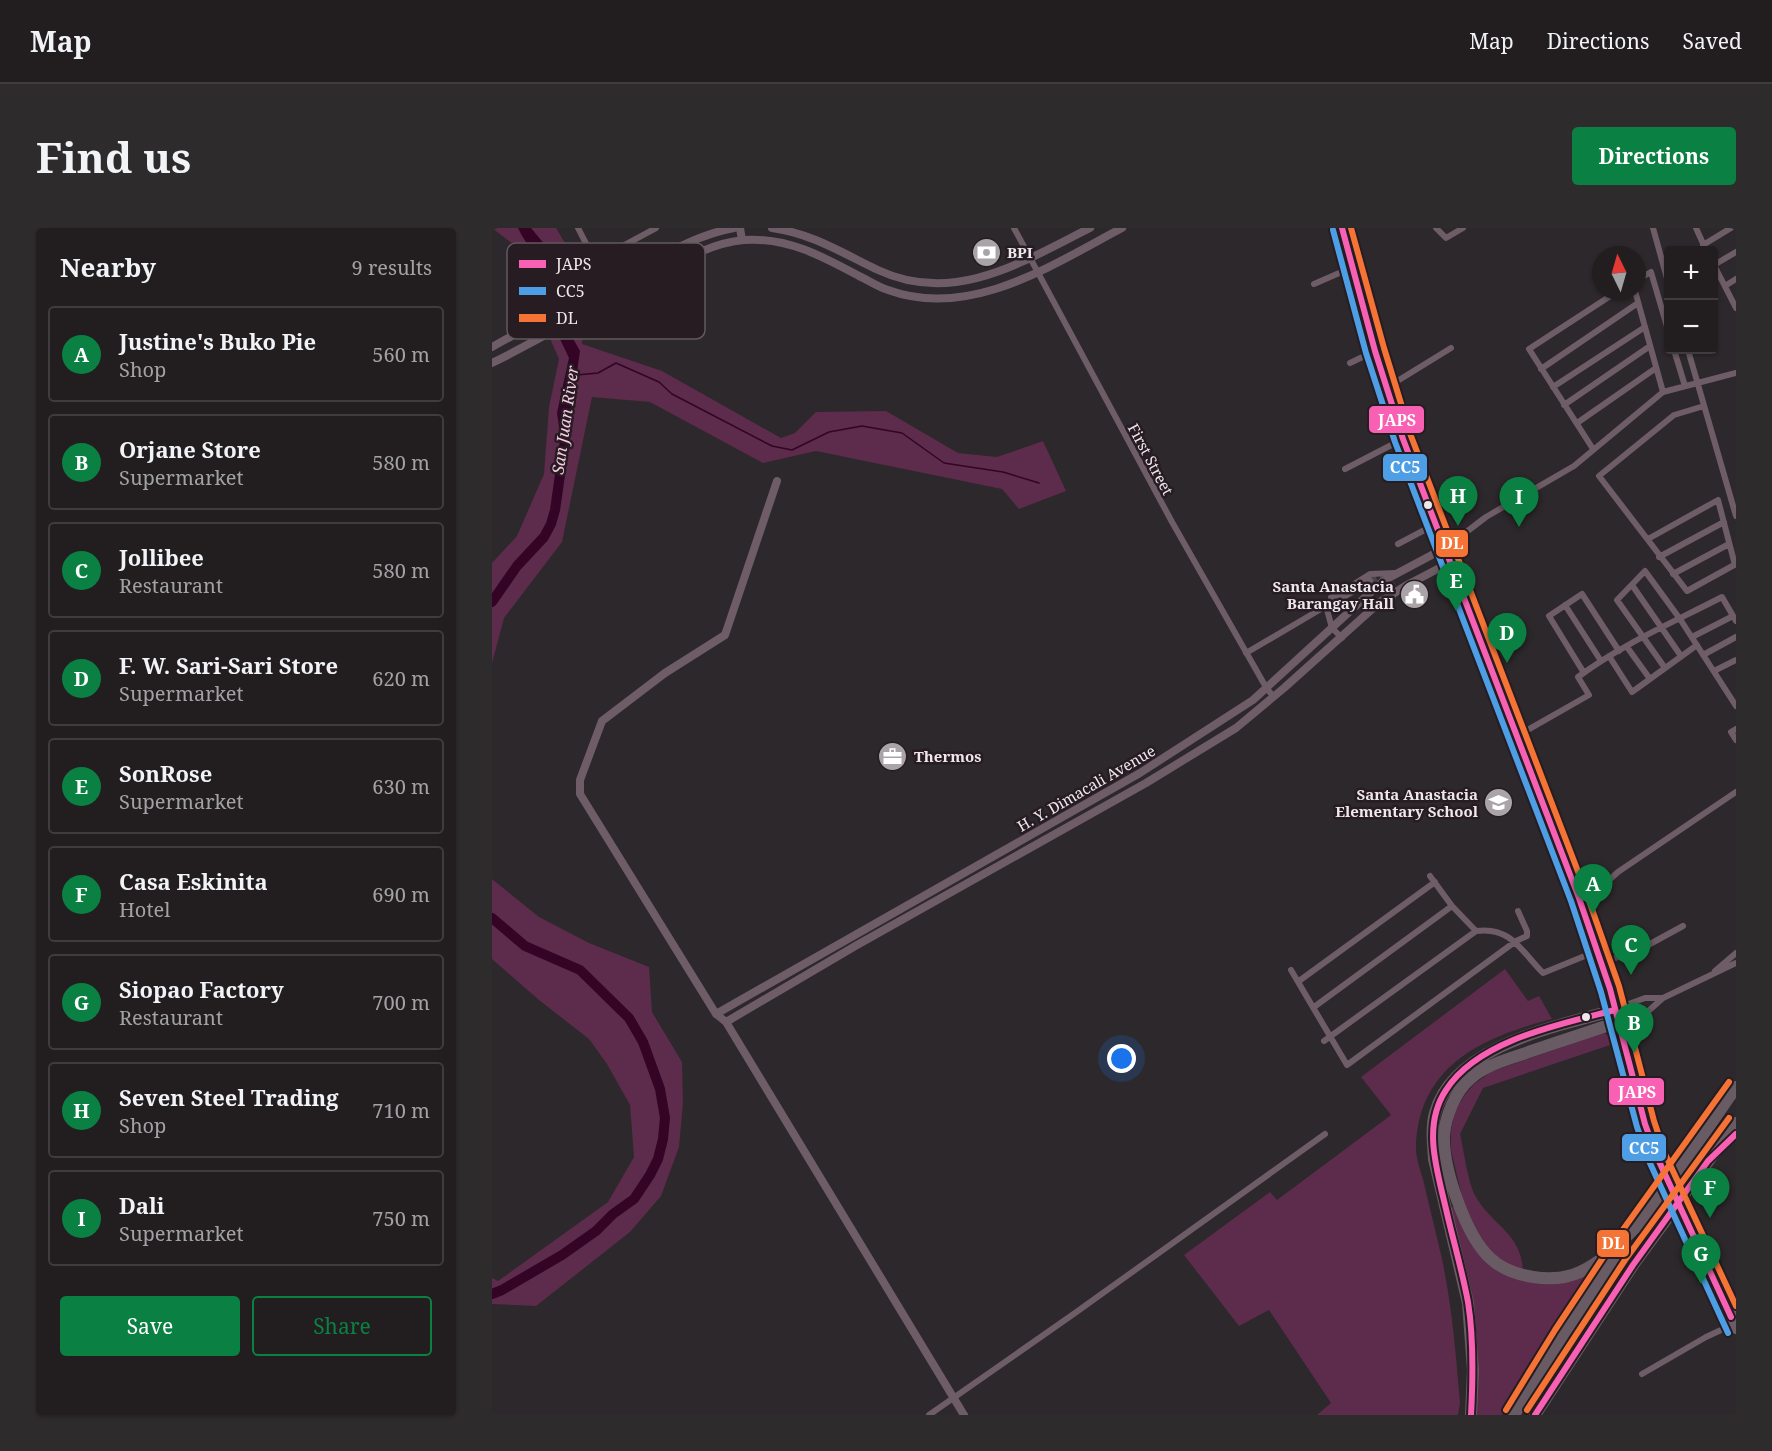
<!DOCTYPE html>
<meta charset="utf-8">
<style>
body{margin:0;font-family:"Noto Serif",serif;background:#2e2b2d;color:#f1f3f6}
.controls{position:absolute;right:18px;top:18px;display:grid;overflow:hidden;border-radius:6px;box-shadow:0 2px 4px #0004}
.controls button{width:54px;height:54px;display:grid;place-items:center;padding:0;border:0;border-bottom:2px solid #3f3c3e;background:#221e20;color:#f1f3f6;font:30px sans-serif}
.compass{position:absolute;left:1100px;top:18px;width:54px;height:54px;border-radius:50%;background:#221e20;box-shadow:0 2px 4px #0004;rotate:355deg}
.you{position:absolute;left:630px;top:831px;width:21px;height:21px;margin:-15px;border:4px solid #fff;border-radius:50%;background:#1a73e8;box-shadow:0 0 0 9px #1a73e833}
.badge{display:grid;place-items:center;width:39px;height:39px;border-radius:50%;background:#0b8043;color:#fff;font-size:20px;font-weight:700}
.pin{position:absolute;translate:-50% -50px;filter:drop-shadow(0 2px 3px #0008)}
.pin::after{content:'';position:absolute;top:32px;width:21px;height:18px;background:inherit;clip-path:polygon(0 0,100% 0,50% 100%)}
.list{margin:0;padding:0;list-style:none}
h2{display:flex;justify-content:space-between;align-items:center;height:78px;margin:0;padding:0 24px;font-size:26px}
h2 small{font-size:20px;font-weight:400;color:#a2a2a5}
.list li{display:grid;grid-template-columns:39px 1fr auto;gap:18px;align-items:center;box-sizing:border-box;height:96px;margin:0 12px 12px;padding:0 12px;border:2px solid #3f3c3e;border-radius:6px}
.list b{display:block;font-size:22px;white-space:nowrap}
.list p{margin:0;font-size:20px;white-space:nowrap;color:#a2a2a5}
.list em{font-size:20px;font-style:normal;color:#a2a2a5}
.actions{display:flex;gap:12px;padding:18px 24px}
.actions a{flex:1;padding:14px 0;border:2px solid #0b8043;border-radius:6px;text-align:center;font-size:21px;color:#0b8043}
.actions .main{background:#0b8043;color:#fff}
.map{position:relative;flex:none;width:1244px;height:1187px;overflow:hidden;border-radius:6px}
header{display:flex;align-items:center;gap:36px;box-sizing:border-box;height:84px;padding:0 30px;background:#221e20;border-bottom:2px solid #3f3c3e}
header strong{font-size:28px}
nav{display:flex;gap:33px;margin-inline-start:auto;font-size:21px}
.intro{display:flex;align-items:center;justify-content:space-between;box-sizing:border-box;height:144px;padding:0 36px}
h1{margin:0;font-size:42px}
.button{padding:15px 27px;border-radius:6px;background:#0b8043;color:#fff;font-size:21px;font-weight:700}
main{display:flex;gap:36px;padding:0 36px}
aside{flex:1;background:#221e20;border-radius:6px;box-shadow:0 2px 4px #0004}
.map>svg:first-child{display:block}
.green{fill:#5d2b4b}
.water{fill:#330425}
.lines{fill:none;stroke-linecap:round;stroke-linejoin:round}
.stream{stroke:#330425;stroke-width:1.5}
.river{stroke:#330425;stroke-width:10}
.tertiary-tunnel{stroke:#4a4548;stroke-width:8;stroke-dasharray:8 4;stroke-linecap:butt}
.minor{stroke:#6e5d66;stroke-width:6}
.tertiary{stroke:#6e5d66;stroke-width:8}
.trunk{stroke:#6c5c65;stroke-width:10}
.motorway{stroke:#695b63;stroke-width:12}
.motorway-bridge{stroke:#695b63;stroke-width:12}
.bus-1-casing{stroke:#261c22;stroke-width:10}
.bus-2-casing{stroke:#261c22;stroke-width:10}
.bus-3-casing{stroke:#261c22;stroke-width:10}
.bus-1{stroke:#f860b3;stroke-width:6}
.bus-2{stroke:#4d9ee5;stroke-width:6}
.bus-3{stroke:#f57335;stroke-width:6}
.bus-dot{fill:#eee7eb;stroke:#261c22;stroke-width:2}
.labels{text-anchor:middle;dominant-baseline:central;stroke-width:5;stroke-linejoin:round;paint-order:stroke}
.poi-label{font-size:15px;font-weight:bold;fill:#eee7eb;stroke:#261c22;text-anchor:start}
.street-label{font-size:15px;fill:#eee7eb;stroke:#261c22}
.water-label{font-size:16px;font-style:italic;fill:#f7cae3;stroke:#261c22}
.key{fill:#261c22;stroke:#62595e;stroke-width:1.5}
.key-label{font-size:16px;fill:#eee7eb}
.line-badge{stroke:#261c22;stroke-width:2}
.badge-label{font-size:16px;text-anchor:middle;font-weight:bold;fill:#fff}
</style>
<header>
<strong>Map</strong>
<nav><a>Map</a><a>Directions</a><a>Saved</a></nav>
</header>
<div class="intro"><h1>Find us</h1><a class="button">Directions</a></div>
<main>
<aside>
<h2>Nearby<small>9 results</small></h2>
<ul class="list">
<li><span class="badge">A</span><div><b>Justine's Buko Pie</b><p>Shop</p></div><em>560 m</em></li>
<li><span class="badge">B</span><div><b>Orjane Store</b><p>Supermarket</p></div><em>580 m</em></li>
<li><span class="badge">C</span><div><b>Jollibee</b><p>Restaurant</p></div><em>580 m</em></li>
<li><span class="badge">D</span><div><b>F. W. Sari-Sari Store</b><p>Supermarket</p></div><em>620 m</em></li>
<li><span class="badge">E</span><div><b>SonRose</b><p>Supermarket</p></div><em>630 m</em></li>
<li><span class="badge">F</span><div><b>Casa Eskinita</b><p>Hotel</p></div><em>690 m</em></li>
<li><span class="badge">G</span><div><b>Siopao Factory</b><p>Restaurant</p></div><em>700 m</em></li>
<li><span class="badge">H</span><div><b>Seven Steel Trading</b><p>Shop</p></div><em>710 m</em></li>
<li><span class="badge">I</span><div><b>Dali</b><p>Supermarket</p></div><em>750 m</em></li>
</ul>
<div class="actions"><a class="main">Save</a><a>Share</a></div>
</aside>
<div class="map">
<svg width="1244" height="1187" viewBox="0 0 1244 1187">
<rect width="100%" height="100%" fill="#2d282b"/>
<path class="green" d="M 0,0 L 64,0 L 94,50 L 90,116 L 170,143 L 289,210 L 303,205 L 324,184 L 394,183 L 466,225 L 505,229 L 551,213 L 574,263 L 527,281 L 510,261 L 324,223 L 271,235 L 158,174 L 100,169 L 70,314 L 12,390 L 0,435 L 0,335 L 25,308 L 52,246 L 57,179 L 67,131 L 41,72 L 41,55 L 21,16 Z
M 0,651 L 47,689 L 97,715 L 157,739 L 160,784 L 190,834 L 191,875 L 187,919 L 169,968 L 138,1004 L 44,1078 L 0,1076 L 0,1050 L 6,1053 L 116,974 L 142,929 L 138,877 L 115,836 L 97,811 L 47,772 L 0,731 Z
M 1013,741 L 1036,773 L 1047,768 L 1060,791 C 991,809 926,837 924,920 C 924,930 928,941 931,951 C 937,978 944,1004 950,1031 C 960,1078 964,1127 968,1175 L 966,1187 L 825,1187 L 839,1175 L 777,1082 L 747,1098 L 692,1027 L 778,964 L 785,972 L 899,887 L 869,849 Z
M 1112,805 L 1119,809 L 1121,816 L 991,860 L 968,906 C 972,923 976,956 984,969 C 1000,997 1029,1005 1031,1042 L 1013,1036 L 998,1025 L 975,990 L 959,922 L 959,903 L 962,885 L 972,868 L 982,856 L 999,844 L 1105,806 Z
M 964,978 L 987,1023 L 1059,1053 L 1112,1033 L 1027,1155 L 1010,1187 L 982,1187 L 986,1143 L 958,980 Z"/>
<path class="water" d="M 26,0 L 39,0 L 59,24 L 77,38 L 79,51 L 73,70 L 79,107 L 88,123 L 75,212 L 71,226 L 65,185 L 77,130 L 68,111 L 56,71 L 59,64 C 55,58 57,52 54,46 C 47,29 33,16 26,0 Z"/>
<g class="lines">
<path class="stream" d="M 85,147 L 106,145 L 124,135 L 167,154 L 180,166 L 280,218 L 300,222 L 337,204 L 370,198 L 410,205 L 452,235 L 511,244 L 547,255"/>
<path class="river" d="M 0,374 L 25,338 L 52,309 L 59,296 L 63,282 L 73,212
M 0,690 L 33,718 L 88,742 L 137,790 L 151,814 L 168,861 L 173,890 L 171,911 L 166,931 L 158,947 L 142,971 L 121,986 L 104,1003 L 70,1027 L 10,1062 L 0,1066"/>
<path class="tertiary-tunnel" d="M 877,353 L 889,350 L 899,357 L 900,369 L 892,378"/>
<path class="minor" d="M 86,0 L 103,33 L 164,0
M 522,0 L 680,294 L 775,461 L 782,469
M 944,0 L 954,10 L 971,0
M 1161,0 L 1176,54
M 1204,0 L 1214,22
M 1211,17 L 1239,0
M 1222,37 L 1244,80
M 1222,37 L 1244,24
M 1145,52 L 1159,44 L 1176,102
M 822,56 L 861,39
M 1233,58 L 1244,51
M 1143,63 L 1171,164
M 1182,122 L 1193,158
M 1196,122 L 1244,288
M 858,135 L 883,123
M 1049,141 L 1146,75
M 893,157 L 907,152 L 959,120
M 1061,159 L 1153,99
M 1072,177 L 1158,118
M 1212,178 L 1182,187 L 1107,248 L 1195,363 L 1244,336
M 1085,195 L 1164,140
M 1101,221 L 1037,121 L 1126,63
M 853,241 L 911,211
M 1156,311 L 1226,272 L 1243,337
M 906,316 L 942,297
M 952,321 L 994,289 L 1082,238 L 1171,164 L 1244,145
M 1167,329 L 1232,294
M 1181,346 L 1237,316
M 1140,357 L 1189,428
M 1073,377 L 1109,433
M 834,378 L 840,400 L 850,410
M 1200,409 L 1241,388
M 1135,419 L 1158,451
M 754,425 L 834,378 L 840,370 L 878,346 L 904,345
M 1211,427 L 1244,409
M 1117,428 L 1140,464 L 1205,417
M 1173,440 L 1125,372 L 1153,343 L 1188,391 L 1244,478
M 1222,443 L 1244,432
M 1092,445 L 1057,388 L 1090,366 L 1127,423
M 1244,501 L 1239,504 L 1244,512
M 1025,508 L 1097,467 L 1086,449 C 1130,416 1182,394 1230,369 L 1244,393
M 938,648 L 960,678 L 984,703
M 1087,670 L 1115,654 L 1126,644 L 1244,564
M 1109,735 L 1147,722 L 1191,698
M 799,742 L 855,837 L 1024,713 L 1035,708 L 1035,703 L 1026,683
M 1223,743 L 1244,725
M 807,753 L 943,654
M 822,779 L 960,678
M 1123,781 L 1153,770 L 1171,770
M 1126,794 L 1153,786 L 1171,770 L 1244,735
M 832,813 L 984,703 C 1019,698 1030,724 1051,745 L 1105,723
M 1150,1146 L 1214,1109 L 1242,1096
M 437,1187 L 583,1085 L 833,906"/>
<path class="tertiary" d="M 248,0 L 250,12
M 280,0 C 319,5 352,26 386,42 C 462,78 532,33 598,0
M 0,119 C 41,96 84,74 125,52 C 162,33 201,7 242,0
M 0,135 C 53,109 104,78 156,51 C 186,35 217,15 252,12 C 295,9 330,28 367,48 C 376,52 386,59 396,62 C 478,92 560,37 630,0
M 285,253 L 233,407 L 173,445 L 110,493 L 88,552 L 88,566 L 224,786 L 234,794 L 472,1187
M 840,370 L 853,367 L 877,353
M 224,786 L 648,545 L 761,472 L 891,353 L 951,321
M 234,794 L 365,717 L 654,555 L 744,500 L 792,460 L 888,374 L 915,357 L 957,335"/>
<path class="trunk" d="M 850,0 L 883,123 L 911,211 L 1087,670 L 1118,761 L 1153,896 L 1165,929 L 1244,1101"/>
<path class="motorway" d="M 1126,794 C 1094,805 1062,815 1031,826 C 1013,832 992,838 978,851 C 963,864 953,889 952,908 C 951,941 974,1008 998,1030 C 1019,1050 1062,1056 1088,1044 C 1112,1033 1130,1013 1148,995
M 1192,935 L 1244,859
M 1202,953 L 1244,895
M 1144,1000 L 1162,975
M 1233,1076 L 1244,1072
M 1239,1089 L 1244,1087
M 979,1187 L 981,1142 L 976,1075 L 942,931 C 941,916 939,899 943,885 C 961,818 1065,798 1123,782
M 1022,1187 L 1071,1107 L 1128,1021
M 1043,1187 L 1141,1037 L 1171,996"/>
<path class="motorway-bridge" d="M 1162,975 L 1192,935
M 1171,996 L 1202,953"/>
<defs>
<path id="bus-1" d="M 850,0 L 883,123 L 911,211 L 1087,670 L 1118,761 L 1153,896 L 1165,929 L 1239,1089
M 979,1187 C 981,1150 982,1111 976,1074 C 970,1042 961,1012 954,981 C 945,942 930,898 954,862 C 986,812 1069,796 1123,782
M 1043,1187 L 1141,1037 L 1216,933 L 1244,906"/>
<path id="bus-2" d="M 841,2 L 874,125 L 903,214 L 1079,673 L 1109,764 L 1145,899 L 1157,933 L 1236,1105"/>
<path id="bus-3" d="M 859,0 L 892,120 L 919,208 L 1095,667 L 1127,758 L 1162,893 L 1173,926 L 1244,1078
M 1014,1182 L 1063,1102 L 1112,1028 L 1237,854
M 1035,1182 L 1133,1032 L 1237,890"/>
</defs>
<use href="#bus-1" class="bus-1-casing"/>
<use href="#bus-2" class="bus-2-casing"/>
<use href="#bus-3" class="bus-3-casing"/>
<use href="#bus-1" class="bus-1"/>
<use href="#bus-2" class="bus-2"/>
<use href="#bus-3" class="bus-3"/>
</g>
<defs>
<symbol id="bank-disc" viewBox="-11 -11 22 22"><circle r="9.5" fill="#aaa4a8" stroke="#261c22"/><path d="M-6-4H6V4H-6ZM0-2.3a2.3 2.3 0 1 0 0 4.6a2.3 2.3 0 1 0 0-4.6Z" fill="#fff"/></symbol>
<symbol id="civic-disc" viewBox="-11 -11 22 22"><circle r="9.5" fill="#aaa4a8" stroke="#261c22"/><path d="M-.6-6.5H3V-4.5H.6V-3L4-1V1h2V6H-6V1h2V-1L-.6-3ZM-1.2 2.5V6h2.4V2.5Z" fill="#fff"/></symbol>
<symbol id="office-disc" viewBox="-11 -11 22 22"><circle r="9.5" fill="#aaa4a8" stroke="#261c22"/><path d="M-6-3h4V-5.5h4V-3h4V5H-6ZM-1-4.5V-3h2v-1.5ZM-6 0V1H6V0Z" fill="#fff"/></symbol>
<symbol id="school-disc" viewBox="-11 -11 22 22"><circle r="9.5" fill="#aaa4a8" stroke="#261c22"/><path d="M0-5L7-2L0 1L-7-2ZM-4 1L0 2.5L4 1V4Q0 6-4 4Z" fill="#fff"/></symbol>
</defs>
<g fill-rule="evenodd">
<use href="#bank-disc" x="478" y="8" width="33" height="33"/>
<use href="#civic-disc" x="906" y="350" width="33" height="33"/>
<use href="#office-disc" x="384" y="512" width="33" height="33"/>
<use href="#school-disc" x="990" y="558" width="33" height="33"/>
</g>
<g class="bus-dot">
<circle cx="936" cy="277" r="5"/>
<circle cx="1094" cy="789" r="5"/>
</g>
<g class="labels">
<g class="poi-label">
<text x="515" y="24">BPI</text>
<text x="902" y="358" text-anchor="end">Santa Anastacia<tspan x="902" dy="17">Barangay Hall</tspan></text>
<text x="422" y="528">Thermos</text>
<text x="986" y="566" text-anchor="end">Santa Anastacia<tspan x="986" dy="17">Elementary School</tspan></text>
</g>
<g class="street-label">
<text transform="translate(659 231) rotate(62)">First Street</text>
<text transform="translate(594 560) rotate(-30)">H. Y. Dimacali Avenue</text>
</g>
<g class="water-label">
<text transform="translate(73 192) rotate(-82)">San Juan River</text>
</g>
</g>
<rect x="15" y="15" width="198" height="96" rx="9" class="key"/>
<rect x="27" y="32" width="27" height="8" fill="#f860b3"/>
<rect x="27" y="59" width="27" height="8" fill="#4d9ee5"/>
<rect x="27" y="86" width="27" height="8" fill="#f57335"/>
<g class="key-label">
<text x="64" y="42">JAPS</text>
<text x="64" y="69">CC5</text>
<text x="64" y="96">DL</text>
</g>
<g class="line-badge">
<rect x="876" y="177" width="57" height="29" rx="6" fill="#f860b3"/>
<rect x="890" y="225" width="46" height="29" rx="6" fill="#4d9ee5"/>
<rect x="943" y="301" width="34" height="29" rx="6" fill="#f57335"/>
<rect x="1116" y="849" width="57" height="29" rx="6" fill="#f860b3"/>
<rect x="1129" y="905" width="46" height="29" rx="6" fill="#4d9ee5"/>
<rect x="1104" y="1001" width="34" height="29" rx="6" fill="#f57335"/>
</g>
<g class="badge-label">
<text x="905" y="198">JAPS</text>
<text x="913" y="245">CC5</text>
<text x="960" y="321">DL</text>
<text x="1145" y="870">JAPS</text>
<text x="1152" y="926">CC5</text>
<text x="1121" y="1021">DL</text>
</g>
</svg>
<div class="controls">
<button>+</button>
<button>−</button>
</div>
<svg class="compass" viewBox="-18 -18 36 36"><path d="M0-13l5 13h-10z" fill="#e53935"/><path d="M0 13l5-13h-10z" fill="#a2a2a5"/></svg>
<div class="you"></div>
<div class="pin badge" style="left:1101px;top:686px">A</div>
<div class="pin badge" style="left:1142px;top:825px">B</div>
<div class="pin badge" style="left:1139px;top:747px">C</div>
<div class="pin badge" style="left:1015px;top:435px">D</div>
<div class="pin badge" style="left:964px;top:383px">E</div>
<div class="pin badge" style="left:1218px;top:990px">F</div>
<div class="pin badge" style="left:1209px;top:1056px">G</div>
<div class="pin badge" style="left:966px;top:298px">H</div>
<div class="pin badge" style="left:1027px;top:299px">I</div>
</div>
</main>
